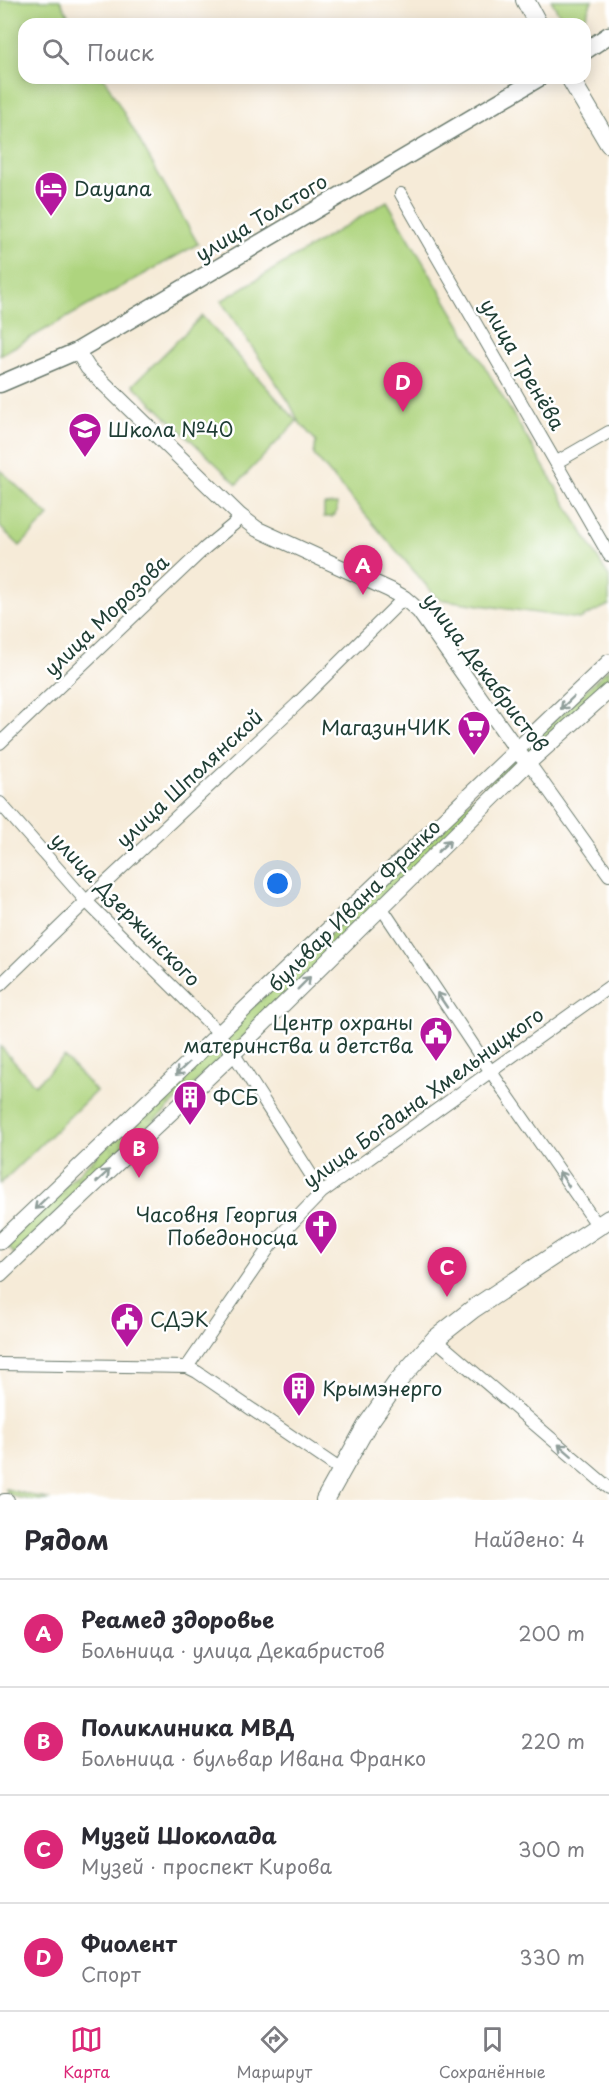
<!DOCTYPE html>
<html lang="ru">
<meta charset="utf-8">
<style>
body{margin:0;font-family:"Playpen Sans",sans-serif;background:#f2f2f3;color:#2b2b33}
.you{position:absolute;left:278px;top:884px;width:21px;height:21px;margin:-15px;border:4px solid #fff;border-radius:50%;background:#1a73e8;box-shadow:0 0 0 9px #1a73e833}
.badge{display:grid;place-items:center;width:39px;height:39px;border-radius:50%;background:#db2777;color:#fff;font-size:20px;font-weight:700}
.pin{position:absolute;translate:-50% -50px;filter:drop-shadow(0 2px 3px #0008)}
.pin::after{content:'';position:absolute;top:32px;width:21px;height:18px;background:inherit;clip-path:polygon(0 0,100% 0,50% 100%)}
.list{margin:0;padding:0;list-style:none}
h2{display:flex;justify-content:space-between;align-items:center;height:78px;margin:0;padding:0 24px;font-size:26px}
h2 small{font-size:20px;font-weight:400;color:#7c7c81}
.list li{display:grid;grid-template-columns:39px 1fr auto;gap:18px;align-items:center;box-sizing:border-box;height:108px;padding:0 24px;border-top:2px solid #e1e1e2}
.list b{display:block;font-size:22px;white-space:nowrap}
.list p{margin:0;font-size:20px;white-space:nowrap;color:#7c7c81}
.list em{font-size:20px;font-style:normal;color:#7c7c81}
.icon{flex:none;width:33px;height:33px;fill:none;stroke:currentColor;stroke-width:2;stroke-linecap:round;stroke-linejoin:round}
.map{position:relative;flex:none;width:609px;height:1500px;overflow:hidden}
.search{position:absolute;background:#fff;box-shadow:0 3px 15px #0003;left:18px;right:18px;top:18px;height:66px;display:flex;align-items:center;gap:15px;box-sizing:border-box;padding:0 21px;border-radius:18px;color:#7c7c81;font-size:22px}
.sheet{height:510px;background:#fff}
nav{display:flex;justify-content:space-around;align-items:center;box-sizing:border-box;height:84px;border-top:2px solid #e1e1e2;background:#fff;font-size:16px;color:#7c7c81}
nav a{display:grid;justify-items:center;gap:3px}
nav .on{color:#db2777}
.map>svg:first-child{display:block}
.grass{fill:url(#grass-tufts);stroke:#668859;stroke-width:1.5}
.park{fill:#aed47e;stroke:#668859;stroke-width:1.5}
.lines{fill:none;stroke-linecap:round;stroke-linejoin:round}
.minor-casing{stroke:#6a7a6d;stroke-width:14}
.tertiary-casing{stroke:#6a7a6d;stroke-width:17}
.secondary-casing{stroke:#6a7a6d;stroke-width:19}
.primary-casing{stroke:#6a7a6d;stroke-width:20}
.minor{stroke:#fff;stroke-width:12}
.tertiary{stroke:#fff;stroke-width:15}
.secondary{stroke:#fff;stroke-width:16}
.primary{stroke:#fff;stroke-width:18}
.oneway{stroke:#8f9e9a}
.labels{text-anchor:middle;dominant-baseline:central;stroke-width:5;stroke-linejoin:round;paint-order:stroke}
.poi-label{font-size:20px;fill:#1f3d34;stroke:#fff;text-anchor:start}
.street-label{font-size:20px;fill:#1f3d34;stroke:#fff}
</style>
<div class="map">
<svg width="609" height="1500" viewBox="0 0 609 1500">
<defs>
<pattern id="grass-tufts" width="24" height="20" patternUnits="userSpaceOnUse" patternTransform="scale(1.5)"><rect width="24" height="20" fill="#aed47e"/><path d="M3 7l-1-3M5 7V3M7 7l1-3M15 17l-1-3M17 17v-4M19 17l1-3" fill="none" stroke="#8dad68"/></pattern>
</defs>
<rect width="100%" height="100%" fill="#fff"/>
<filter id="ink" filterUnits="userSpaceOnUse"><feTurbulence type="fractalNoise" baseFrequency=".0167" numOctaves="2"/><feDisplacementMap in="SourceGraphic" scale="12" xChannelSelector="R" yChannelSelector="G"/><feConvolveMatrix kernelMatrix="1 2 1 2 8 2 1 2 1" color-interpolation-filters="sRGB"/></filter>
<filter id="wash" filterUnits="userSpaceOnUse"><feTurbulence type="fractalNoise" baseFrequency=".008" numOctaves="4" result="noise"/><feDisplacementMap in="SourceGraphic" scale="24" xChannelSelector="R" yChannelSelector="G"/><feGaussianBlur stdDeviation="1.35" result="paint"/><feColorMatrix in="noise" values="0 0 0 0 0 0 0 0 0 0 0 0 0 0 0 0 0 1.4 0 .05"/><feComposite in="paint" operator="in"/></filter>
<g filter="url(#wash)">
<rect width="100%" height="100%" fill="#f6ebd8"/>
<path class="grass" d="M 337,504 L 337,511 L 332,517 L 324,517 L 324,505 Z
M 609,668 L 609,686 L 527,759 L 521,752 Z
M 518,755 L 524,762 L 232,1048 L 223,1035 Z
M 219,1039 L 228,1052 L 14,1254 L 5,1243 Z
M 6,1489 L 51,1500 C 36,1500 22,1500 7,1494 Z"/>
<path class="park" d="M 0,0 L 60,0 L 73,24 L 24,24 L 24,78 L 104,78 L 198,244 L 0,355 Z
M 551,0 L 592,0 L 583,23 L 565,24 Z
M 387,201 L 609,577 L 609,605 L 579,619 L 438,599 L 314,455 L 316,441 L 299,422 L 289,402 L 221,301 Z
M 202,316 L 297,421 L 237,484 L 133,385 Z
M 0,470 L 49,516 L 20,546 L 0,527 Z
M 0,1046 L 35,1085 L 64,1057 L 96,1091 L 0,1184 Z"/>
</g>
<g filter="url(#ink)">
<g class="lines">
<defs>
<path id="minor" d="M 401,194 L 609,555
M 557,462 L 609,432
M 0,743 L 205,548 L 234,524 L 240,516
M 529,763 L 609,875
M 0,803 L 86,901 L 214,1028 L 237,1059 L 322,1192
M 381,907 L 491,1072 L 598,1226
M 0,985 L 98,890 L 297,704 L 404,598
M 435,1339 L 609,1488
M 0,1364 L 187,1367 L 197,1372 L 341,1470
M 187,1367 L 270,1246 L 322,1192 L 609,987
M 4,1500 L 8,1500"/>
<path id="tertiary" d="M 77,351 L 88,368 L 240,516 L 257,529 L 390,590 L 404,598 L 419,611 L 522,757
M 0,1242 L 609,662
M 0,1274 L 233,1054 L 524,767 L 609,691"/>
<path id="secondary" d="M 585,51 L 609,35
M 0,384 L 77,351 L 539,78"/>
<path id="primary" d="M 525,0 L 538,24
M 570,78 L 609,144
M 325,1500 L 367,1425 L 398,1381 L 435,1339 L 473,1309 L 609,1219"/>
</defs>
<use href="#minor" class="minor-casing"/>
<use href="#tertiary" class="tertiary-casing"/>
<use href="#secondary" class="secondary-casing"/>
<use href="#primary" class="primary-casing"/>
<use href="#minor" class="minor"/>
<use href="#tertiary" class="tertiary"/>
<use href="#secondary" class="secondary"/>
<use href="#primary" class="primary"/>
</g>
<defs><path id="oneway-shaft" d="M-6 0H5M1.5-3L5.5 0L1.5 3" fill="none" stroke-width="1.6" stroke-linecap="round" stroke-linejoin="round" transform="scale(1.5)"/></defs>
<g class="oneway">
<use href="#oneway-shaft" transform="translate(567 703) rotate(136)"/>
<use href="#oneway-shaft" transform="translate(444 846) rotate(-44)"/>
<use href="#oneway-shaft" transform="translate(304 983) rotate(-45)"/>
<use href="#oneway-shaft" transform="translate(442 1000) rotate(-124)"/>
<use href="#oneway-shaft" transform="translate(182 1069) rotate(136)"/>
<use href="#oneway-shaft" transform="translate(103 1176) rotate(-43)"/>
<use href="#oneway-shaft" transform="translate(564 1179) rotate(-124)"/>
<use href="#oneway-shaft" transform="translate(41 1203) rotate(136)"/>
<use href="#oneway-shaft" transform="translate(565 1450) rotate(-139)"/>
</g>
</g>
<defs>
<symbol id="hotel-pin" viewBox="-11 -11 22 30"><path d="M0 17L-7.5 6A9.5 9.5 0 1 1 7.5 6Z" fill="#b5179e" stroke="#fff"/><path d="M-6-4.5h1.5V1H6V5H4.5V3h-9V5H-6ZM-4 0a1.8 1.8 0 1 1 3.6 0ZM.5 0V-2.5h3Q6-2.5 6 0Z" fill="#fff"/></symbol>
<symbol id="school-pin" viewBox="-11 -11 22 30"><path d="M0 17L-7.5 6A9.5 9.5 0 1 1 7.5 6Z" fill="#b5179e" stroke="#fff"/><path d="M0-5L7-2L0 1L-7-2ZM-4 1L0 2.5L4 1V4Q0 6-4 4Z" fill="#fff"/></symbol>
<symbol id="supermarket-pin" viewBox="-11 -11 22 30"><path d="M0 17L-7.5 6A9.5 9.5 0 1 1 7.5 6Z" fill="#b5179e" stroke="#fff"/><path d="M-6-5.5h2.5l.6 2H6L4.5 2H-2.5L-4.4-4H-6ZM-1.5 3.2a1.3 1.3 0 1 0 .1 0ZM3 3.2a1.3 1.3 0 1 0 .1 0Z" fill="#fff"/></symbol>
<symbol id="civic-pin" viewBox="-11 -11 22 30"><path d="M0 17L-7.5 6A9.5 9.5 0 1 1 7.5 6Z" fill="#b5179e" stroke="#fff"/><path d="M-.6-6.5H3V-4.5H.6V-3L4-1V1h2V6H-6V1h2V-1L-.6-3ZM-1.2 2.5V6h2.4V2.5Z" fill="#fff"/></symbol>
<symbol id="building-pin" viewBox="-11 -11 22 30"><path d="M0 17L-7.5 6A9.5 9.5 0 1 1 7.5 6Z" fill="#b5179e" stroke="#fff"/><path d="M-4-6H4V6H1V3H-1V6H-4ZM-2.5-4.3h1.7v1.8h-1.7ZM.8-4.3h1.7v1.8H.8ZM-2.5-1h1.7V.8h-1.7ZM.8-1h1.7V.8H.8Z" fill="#fff"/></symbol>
<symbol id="church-pin" viewBox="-11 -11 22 30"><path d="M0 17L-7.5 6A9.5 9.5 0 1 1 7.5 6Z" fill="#b5179e" stroke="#fff"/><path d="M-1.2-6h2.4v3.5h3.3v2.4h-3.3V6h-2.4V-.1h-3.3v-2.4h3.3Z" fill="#fff"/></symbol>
</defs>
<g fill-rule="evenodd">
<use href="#hotel-pin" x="32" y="169" width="38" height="52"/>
<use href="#school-pin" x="66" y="410" width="38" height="52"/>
<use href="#supermarket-pin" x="455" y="708" width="38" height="52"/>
<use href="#civic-pin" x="417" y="1014" width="38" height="52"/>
<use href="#building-pin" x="171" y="1078" width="38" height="52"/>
<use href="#church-pin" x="302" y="1207" width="38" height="52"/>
<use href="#civic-pin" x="108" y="1300" width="38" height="52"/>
<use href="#building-pin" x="280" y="1369" width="38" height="52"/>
</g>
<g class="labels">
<g class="poi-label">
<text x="74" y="188">Dayana</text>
<text x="108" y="429">Школа №40</text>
<text x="451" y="727" text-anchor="end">МагазинЧИК</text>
<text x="413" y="1022" text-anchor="end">Центр охраны<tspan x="413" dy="23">материнства и детства</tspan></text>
<text x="213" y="1097">ФСБ</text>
<text x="298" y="1214" text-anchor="end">Часовня Георгия<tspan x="298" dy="23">Победоносца</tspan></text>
<text x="150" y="1319">СДЭК</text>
<text x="322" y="1388">Крымэнерго</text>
</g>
<g class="street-label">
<text transform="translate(261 217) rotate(-31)">улица Толстого</text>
<text transform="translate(523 364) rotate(60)">улица Тренёва</text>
<text transform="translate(106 615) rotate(-44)">улица Морозова</text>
<text transform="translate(486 672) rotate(53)">улица Декабристов</text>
<text transform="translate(189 778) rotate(-43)">улица Шполянской</text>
<text transform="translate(354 905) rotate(-45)">бульвар Ивана Франко</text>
<text transform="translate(126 909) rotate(46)">улица Дзержинского</text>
<text transform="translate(423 1097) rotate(-36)">улица Богдана Хмельницкого</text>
</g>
</g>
</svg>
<div class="you"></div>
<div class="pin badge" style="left:363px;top:595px">A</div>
<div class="pin badge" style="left:139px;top:1178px">B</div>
<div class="pin badge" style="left:447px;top:1297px">C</div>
<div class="pin badge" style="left:403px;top:412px">D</div>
<div class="search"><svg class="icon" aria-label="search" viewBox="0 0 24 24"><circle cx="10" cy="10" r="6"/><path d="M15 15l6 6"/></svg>Поиск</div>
</div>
<section class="sheet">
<h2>Рядом<small>Найдено: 4</small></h2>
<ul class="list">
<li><span class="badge">A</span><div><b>Реамед здоровье</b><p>Больница · улица Декабристов</p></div><em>200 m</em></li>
<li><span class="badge">B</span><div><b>Поликлиника МВД</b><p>Больница · бульвар Ивана Франко</p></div><em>220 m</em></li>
<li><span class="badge">C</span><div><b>Музей Шоколада</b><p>Музей · проспект Кирова</p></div><em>300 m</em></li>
<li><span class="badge">D</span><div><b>Фиолент</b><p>Спорт</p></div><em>330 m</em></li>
</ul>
</section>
<nav>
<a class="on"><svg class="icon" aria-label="map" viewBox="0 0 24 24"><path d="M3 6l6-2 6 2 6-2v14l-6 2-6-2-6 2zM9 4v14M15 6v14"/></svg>Карта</a>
<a><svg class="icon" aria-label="directions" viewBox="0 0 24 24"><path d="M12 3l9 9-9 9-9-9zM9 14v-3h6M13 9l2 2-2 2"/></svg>Маршрут</a>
<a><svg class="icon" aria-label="saved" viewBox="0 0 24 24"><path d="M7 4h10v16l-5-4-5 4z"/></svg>Сохранённые</a>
</nav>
